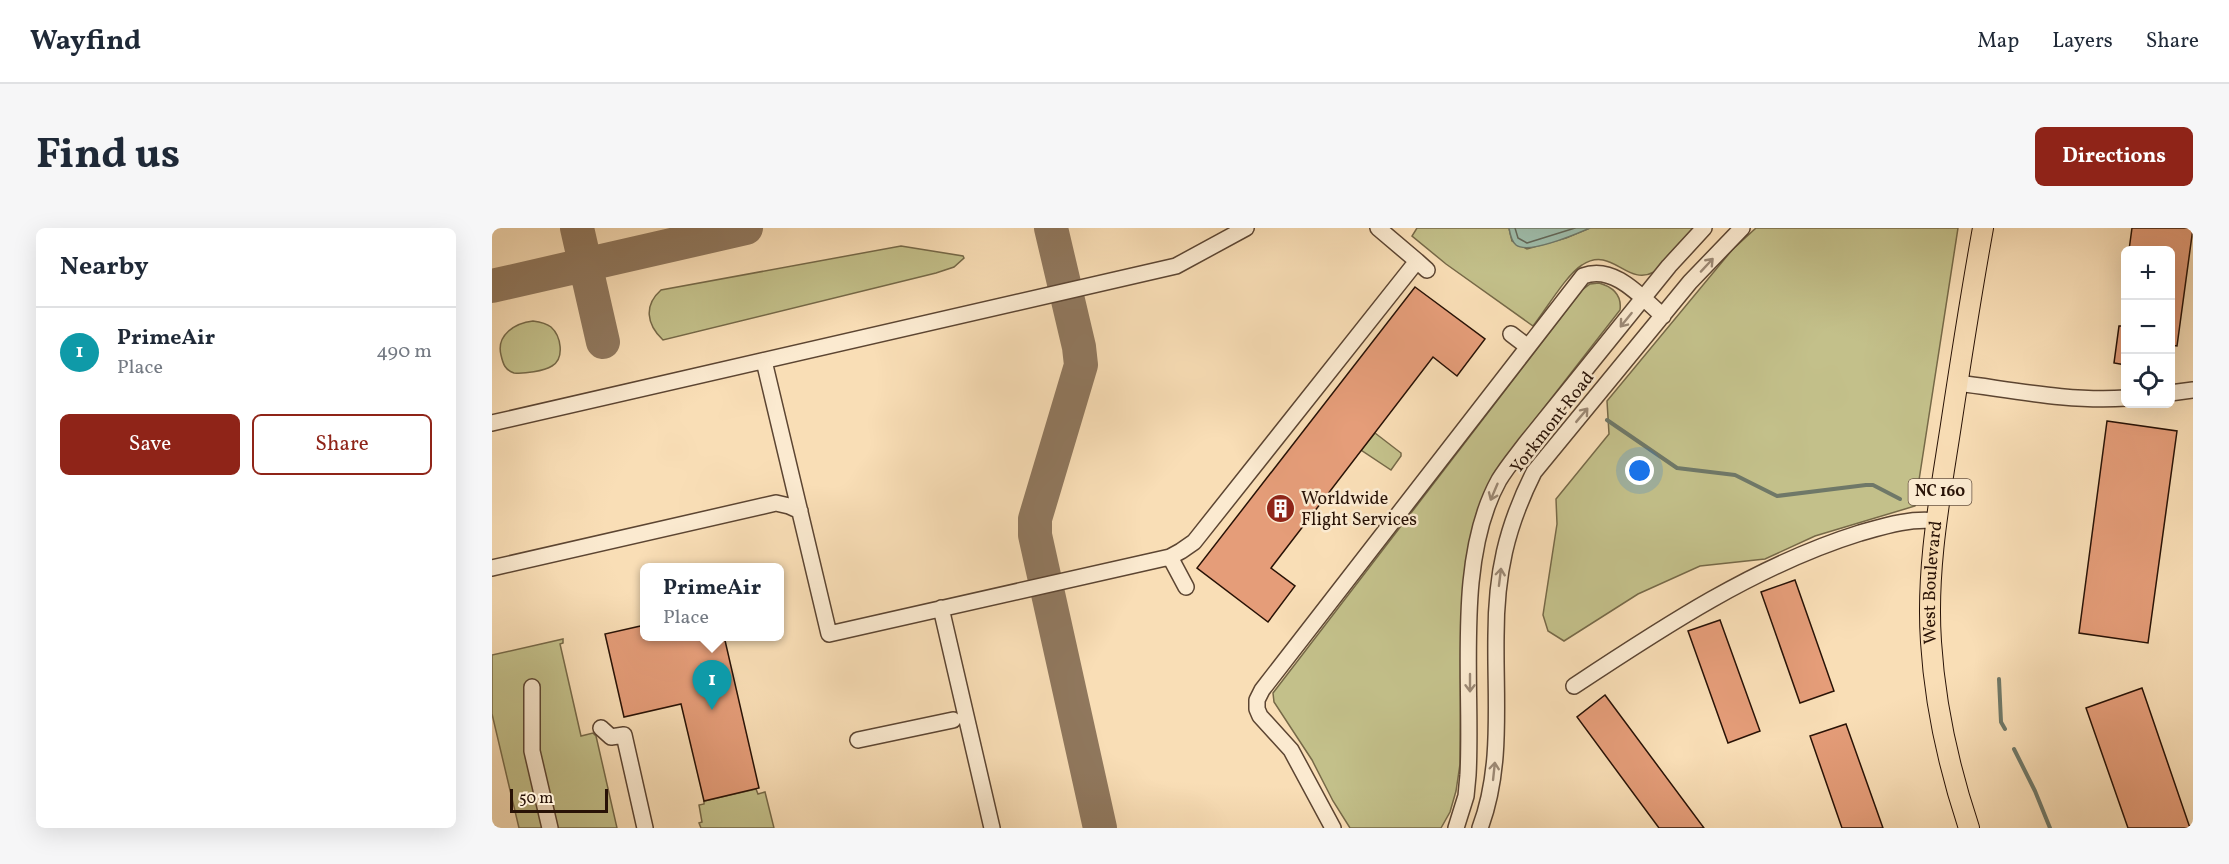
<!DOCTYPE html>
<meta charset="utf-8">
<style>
body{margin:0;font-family:Vollkorn,serif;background:#f6f6f7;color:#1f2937}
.controls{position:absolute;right:18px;top:18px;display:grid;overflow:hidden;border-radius:9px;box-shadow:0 6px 24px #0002}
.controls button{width:54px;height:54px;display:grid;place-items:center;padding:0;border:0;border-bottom:2px solid #e0e1e3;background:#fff;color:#1f2937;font:30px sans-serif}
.scale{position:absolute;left:18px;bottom:15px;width:98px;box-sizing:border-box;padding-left:6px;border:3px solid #281206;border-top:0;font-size:16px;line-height:21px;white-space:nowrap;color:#281206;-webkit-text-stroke:4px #fbead0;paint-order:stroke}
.you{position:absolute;left:1148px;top:243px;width:21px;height:21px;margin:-15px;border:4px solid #fff;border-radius:50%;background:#1a73e8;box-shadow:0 0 0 9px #1a73e833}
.badge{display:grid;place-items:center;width:39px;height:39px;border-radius:50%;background:#8f2418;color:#fff;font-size:20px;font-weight:700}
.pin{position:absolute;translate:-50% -50px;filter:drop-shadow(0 2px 3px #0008)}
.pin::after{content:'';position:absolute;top:32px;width:21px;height:18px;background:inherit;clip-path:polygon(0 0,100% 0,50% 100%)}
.popup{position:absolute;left:148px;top:335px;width:144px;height:78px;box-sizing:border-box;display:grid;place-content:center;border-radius:9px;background:#fff;filter:drop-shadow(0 2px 4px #0005);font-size:20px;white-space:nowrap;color:#747a83}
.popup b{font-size:22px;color:#1f2937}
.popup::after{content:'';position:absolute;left:50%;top:100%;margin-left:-12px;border:12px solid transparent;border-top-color:#fff}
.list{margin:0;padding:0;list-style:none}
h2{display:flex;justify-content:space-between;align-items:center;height:78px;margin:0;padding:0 24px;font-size:26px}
h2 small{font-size:20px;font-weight:400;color:#747a83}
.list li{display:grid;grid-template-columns:39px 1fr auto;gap:18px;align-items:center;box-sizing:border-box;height:90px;padding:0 24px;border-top:2px solid #e0e1e3}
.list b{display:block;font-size:22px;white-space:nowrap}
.list p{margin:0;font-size:20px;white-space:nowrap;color:#747a83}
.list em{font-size:20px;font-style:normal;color:#747a83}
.actions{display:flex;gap:12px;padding:18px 24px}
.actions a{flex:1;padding:14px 0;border:2px solid #8f2418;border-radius:9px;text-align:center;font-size:21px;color:#8f2418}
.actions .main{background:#8f2418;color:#fff}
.icon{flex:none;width:33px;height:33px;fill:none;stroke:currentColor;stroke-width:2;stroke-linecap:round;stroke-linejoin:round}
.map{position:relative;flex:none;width:1701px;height:600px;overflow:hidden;border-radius:9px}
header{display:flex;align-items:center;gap:36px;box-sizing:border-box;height:84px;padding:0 30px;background:#fff;border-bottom:2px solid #e0e1e3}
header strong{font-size:28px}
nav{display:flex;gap:33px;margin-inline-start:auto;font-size:21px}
.intro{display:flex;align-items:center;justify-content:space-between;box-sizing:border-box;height:144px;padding:0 36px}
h1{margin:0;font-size:42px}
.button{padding:15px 27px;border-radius:9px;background:#8f2418;color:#fff;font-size:21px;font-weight:700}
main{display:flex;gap:36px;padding:0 36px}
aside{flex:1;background:#fff;border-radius:9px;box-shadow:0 6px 24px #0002}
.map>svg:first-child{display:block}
.green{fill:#c3c08a;stroke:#766948;stroke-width:1.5}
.water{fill:#9ebcaa;stroke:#6f7868;stroke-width:1.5}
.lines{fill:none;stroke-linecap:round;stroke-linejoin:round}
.shore{stroke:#636758;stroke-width:1.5}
.stream{stroke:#6f7868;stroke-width:4}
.taxiway{stroke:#90785e;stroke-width:34}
.building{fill:#e59d79;stroke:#281206;stroke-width:1.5}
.minor-casing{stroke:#5c4532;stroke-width:18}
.major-casing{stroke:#281206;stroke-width:22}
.minor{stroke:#fbead0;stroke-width:15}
.major{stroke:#f9deb6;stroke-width:20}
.oneway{stroke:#9c8975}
.labels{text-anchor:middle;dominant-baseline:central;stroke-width:5;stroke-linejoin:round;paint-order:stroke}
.shield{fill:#fbead0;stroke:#675343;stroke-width:1.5}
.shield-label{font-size:16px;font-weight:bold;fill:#281206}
.street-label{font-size:18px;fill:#281206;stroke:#fbead0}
.poi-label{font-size:18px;fill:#281206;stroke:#fbead0;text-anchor:start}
</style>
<header>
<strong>Wayfind</strong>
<nav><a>Map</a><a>Layers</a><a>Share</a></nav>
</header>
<div class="intro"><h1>Find us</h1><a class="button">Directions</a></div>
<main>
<aside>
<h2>Nearby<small></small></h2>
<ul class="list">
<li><span class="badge" style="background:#0f9aa8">1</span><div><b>PrimeAir</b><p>Place</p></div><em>490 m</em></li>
</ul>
<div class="actions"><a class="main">Save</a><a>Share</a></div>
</aside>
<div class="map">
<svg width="1701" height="600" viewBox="0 0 1701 600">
<rect width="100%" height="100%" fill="#f9deb6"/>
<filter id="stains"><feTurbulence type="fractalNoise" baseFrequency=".00333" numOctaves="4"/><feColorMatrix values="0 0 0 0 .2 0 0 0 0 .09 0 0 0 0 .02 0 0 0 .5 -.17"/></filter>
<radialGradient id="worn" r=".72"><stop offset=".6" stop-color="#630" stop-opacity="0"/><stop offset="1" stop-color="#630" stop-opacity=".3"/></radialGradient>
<path class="green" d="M 925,0 L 1017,0 L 1020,13 L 1035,21 L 1074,10 L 1098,0 L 1202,0 L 1162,44 C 1135,59 1120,17 1090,37 C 1074,47 1053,83 1041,98 L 954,36 L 920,8 Z
M 1264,0 L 1466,0 L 1423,278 L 1323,308 L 1273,331 L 1208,338 L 1146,366 L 1072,413 L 1056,403 L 1051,387 L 1065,296 L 1064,271 L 1117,206 L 1115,173 L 1240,22 Z
M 409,18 L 471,28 L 472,30 L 462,39 L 444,45 L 171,112 C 154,96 152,77 169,62 Z
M 1107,55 C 1121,59 1130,67 1128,82 L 1027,212 L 1011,236 L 972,355 L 969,393 L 968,536 L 964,563 L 958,584 L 949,600 L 858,600 L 841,573 L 820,532 L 782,474 L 781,465 L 1090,62 L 1098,56 Z
M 41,93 C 48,94 54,95 59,99 C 69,108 73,130 60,138 C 52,143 32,146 22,145 C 13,142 11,136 9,127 C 4,107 23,95 41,93 Z
M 883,205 L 909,225 L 909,228 L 899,242 L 869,222 Z
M 71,411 L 71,415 L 68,416 L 89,508 L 101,505 L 104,508 L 125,600 L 27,600 L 0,486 L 0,427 Z
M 264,561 L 266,566 L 273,564 L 282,600 L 209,600 L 207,595 L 210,594 L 207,577 L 212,576 L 212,573 Z"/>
<path class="water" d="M 1017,0 L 1098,0 C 1084,6 1037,27 1024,17 C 1019,13 1018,6 1017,0 Z"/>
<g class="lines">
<path class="shore" d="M 1023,0 L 1026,10 L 1035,15 L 1083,0"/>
<path class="stream" d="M 1115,192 L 1185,240 L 1243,247 L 1285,268 L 1374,257 L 1381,257 L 1408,271
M 1507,451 L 1509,494 L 1513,501
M 1522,521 L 1543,563 L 1558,600"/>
<path class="taxiway" d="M 85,0 L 111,114
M 559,0 L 587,119 L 589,137 L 543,291 L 543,307 L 608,600
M 0,58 L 254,0"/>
</g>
<path class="building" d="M 1640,0 L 1701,0 L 1685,118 L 1678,117 L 1678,22 L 1637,22 Z
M 923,59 L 993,111 L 965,148 L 941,129 L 779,340 L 803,358 L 776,394 L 705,340 Z
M 1627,98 L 1634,98 L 1634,137 L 1622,135 Z
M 1615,193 L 1685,203 L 1656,415 L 1587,405 Z
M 1303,352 L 1342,463 L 1308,475 L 1269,364 Z
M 1228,392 L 1268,503 L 1236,515 L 1196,403 Z
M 153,397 L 153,408 L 232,408 L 267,560 L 212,573 L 189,476 L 132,489 L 113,406 Z
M 1650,460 L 1698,600 L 1636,600 L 1594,480 Z
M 1113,467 L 1212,600 L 1167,600 L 1085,489 Z
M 1354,496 L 1391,600 L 1350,600 L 1318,508 Z"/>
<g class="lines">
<defs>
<path id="minor" d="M 886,0 L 925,33
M 1019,106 L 1036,119
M 272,133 L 337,406 L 678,329 L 689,323 L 702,314 L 925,33 L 935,42
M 1466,155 C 1521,162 1578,174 1634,170
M 1678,165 L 1701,162
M 0,195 L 684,38 L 754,0
M 678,329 L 694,359
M 0,340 L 284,275 L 297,278 L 308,283
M 449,380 L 500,600
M 1082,458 C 1171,399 1265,337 1368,305 C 1393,298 1418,290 1444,293
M 40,459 L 40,523 L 58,600
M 109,500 L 119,509 L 132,507 L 153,600
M 366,512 L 461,492
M 841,600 L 799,522 L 768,488 L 765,481 L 765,472 L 770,462 L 1091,48 C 1122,36 1149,69 1171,88
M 964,600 L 974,568 L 976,547 C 981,457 962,333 1007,252 C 1015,239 1025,227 1034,215 L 1177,38 L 1212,0
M 988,600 C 1011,539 1003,473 1004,408 C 1004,346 1014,300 1042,244 L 1198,54 L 1250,0"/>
<g id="major">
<path id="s1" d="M 1477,600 C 1457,540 1443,477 1439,414 C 1434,341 1448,269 1459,197 C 1469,131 1479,66 1491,0"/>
</g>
</defs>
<use href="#minor" class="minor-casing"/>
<use href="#major" class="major-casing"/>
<use href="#minor" class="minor"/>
<use href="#major" class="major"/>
</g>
<defs><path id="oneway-shaft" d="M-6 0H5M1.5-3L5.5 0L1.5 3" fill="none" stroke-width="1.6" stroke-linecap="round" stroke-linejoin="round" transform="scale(1.5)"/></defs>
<g class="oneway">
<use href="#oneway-shaft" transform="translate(1215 37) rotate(-47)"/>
<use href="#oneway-shaft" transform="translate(1134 92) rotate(129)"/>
<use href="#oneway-shaft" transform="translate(1090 187) rotate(-50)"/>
<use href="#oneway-shaft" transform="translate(1002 264) rotate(113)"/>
<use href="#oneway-shaft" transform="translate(1008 349) rotate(-83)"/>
<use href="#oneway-shaft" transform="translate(978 455) rotate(90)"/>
<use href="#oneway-shaft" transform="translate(1002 543) rotate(-84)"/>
</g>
<defs>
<symbol id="building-disc" viewBox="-11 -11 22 22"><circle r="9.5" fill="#8f2418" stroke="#fbead0"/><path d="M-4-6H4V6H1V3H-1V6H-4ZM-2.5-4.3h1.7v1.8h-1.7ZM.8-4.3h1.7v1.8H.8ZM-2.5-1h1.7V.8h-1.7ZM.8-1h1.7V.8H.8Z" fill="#fff"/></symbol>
</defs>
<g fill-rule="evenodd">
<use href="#building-disc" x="772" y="264" width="33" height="33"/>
</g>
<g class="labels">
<rect class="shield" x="1416.5" y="251" width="63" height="26" rx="4.5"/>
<g class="shield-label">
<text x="1448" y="264">NC 160</text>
</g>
<g class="street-label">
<text transform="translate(1061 195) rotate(-52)">Yorkmont Road</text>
<text stroke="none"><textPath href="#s1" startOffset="250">West Boulevard</textPath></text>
</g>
<g class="poi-label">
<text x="809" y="271">Worldwide<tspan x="809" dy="21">Flight Services</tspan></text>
</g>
</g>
<rect width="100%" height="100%" filter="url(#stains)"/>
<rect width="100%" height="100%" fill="url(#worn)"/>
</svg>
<div class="controls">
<button>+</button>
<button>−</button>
<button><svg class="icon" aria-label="locate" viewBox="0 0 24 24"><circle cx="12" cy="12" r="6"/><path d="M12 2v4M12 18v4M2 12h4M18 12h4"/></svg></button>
</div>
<div class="scale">50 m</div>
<div class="you"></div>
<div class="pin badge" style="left:220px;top:482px;background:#0f9aa8">1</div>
<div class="popup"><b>PrimeAir</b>Place</div>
</div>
</main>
